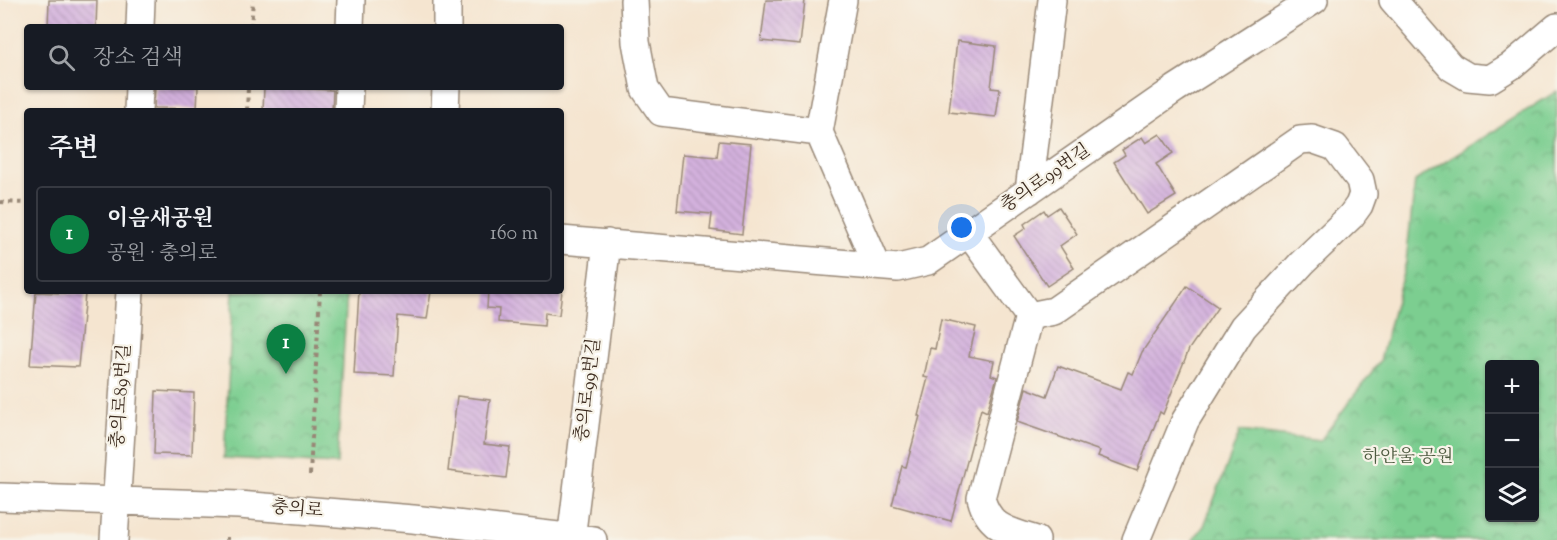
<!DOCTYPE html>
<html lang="ko">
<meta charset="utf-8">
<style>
body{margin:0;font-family:"Sorts Mill Goudy","Noto Serif KR",serif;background:#242831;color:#f1f3f6}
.controls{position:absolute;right:18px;bottom:18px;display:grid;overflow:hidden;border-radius:6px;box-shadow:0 2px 4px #0004}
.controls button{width:54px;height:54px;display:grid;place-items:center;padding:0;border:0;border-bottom:2px solid #363941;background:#171b24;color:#f1f3f6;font:30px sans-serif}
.you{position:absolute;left:962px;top:228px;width:21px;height:21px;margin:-15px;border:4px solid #fff;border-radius:50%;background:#1a73e8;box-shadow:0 0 0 9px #1a73e833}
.badge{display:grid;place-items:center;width:39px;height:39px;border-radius:50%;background:#0b8043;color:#fff;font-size:20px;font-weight:700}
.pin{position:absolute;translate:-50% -50px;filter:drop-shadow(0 2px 3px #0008)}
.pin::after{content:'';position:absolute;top:32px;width:21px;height:18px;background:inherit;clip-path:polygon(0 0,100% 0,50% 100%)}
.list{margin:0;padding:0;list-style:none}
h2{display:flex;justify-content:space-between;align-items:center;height:78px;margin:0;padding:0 24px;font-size:26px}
h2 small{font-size:20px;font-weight:400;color:#9ea1a6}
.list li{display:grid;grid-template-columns:39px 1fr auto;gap:18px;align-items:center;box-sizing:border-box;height:96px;margin:0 12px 12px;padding:0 12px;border:2px solid #363941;border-radius:6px}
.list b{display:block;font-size:22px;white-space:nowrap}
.list p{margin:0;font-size:20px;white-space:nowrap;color:#9ea1a6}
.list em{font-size:20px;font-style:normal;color:#9ea1a6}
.icon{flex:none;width:33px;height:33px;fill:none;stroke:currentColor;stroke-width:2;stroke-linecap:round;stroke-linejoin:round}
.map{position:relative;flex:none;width:1557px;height:540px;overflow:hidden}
.search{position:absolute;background:#171b24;box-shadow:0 2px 4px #0004;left:24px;top:24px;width:540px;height:66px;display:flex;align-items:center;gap:15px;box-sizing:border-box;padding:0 21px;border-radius:6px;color:#9ea1a6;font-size:22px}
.panel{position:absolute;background:#171b24;box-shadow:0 2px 4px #0004;left:24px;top:108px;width:540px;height:186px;border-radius:6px}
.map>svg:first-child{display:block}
.park{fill:url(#park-crowns);stroke:#5b7c57;stroke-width:1.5;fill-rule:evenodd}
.building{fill:url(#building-back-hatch)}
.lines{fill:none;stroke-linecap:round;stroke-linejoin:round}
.street-casing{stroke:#988877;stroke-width:30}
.path{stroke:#988877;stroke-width:4;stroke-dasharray:4.5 4.5;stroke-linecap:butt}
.street{stroke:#fff;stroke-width:27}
.labels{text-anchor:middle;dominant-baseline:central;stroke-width:4.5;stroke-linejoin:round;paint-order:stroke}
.street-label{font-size:18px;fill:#3b2a1e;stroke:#f7f3e8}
.park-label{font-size:18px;fill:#4e5b40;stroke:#f7f3e8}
</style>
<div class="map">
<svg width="1557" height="540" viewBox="0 0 1557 540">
<defs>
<pattern id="park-crowns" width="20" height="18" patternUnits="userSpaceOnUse" patternTransform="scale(1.5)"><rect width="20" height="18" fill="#7bce90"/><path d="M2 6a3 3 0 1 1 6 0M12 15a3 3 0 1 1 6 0" fill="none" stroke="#66a775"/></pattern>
<pattern id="building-back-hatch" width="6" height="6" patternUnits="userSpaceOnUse" patternTransform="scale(1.5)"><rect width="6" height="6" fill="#d3b1dd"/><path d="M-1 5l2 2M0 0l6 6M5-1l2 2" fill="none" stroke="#b698bd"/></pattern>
</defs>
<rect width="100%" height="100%" fill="#f7f3e8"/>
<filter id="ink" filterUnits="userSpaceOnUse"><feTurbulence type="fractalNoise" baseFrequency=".0167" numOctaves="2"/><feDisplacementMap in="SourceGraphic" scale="12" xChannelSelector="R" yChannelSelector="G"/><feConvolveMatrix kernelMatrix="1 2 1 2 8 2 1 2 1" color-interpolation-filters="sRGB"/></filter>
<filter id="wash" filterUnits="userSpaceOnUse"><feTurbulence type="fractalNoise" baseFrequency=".008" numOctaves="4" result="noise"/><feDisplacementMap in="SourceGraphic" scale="24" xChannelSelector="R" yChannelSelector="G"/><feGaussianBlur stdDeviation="1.35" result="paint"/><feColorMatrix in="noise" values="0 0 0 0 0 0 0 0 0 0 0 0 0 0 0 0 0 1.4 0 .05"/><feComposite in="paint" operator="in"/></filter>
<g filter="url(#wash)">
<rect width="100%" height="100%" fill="#f5e5d0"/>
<path class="park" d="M 1557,91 L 1557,540 L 1193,540 L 1204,526 L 1240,431 L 1320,441 L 1380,361 L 1406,262 L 1415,181 ZM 1490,364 L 1534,364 L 1534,518 L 1490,518 Z
M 233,291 L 347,291 L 337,464 L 224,458 Z"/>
<g id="blocks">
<path class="building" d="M 49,0 L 97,0 L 96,27 L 48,27 Z
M 766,0 L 805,0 L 800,45 L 761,41 Z
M 957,41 L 996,46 L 991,88 L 1000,89 L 996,117 L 949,112 Z
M 155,87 L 198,87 L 197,109 L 154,108 Z
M 264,87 L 333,90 L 332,111 L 263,111 Z
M 1160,134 L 1173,153 L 1156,164 L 1176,196 L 1147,214 L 1114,162 L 1125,155 L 1122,150 L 1142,137 L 1146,143 Z
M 719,141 L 751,144 L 742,234 L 710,230 L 712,214 L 677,211 L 683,154 L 717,157 Z
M 1059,207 L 1077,234 L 1060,246 L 1074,268 L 1047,286 L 1014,236 L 1026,228 L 1024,224 L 1044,210 L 1047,215 Z
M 1187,286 L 1218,307 L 1189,349 L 1163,414 L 1160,412 L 1137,471 L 1098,456 L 1100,451 L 1017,422 L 1026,388 L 1047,396 L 1058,366 L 1121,389 L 1128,372 L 1133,374 L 1142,352 Z
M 359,291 L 431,291 L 427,319 L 398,316 L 394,376 L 354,374 Z
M 488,291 L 562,291 L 559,315 L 545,313 L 544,326 L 498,322 L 499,309 L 487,308 Z
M 36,292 L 85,294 L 78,367 L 30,365 Z
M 941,319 L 976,327 L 969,356 L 994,361 L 991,375 L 997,377 L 987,412 L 981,409 L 951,521 L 892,505 L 902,466 L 906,467 L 920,416 L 918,416 L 928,378 L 924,377 L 930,348 L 935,349 Z
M 156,391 L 194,393 L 192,455 L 154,454 Z
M 457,396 L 490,400 L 484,444 L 510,447 L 506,478 L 448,471 Z"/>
</g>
</g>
<g filter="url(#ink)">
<use href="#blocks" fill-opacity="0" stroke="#988877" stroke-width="1.5"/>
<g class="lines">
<defs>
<path id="street" d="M 634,0 L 636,42 L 645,89 L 661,112 L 819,132
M 843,0 L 819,132 L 877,266
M 1393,0 L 1451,67 L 1468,77 L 1490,79 L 1511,66 L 1557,27
M 140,27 L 141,0
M 350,27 L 351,0
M 447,27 L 447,0
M 138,111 L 139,87
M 348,111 L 349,87
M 445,111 L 446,87
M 1029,191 L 1052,0
M 969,233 L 1029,316
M 561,240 L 898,268 L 928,261 L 1175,89 L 1314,0
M 1029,316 L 1054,311 L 1300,140 L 1312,139 L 1335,147 L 1360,180 L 1363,194 L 1359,205 L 1351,216 L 1302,263 L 1243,327 L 1185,421 L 1136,540
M 1029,316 L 981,498 C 989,529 1009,531 1036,540
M 0,497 L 239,505 L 413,519 L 593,540
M 114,540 L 130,291
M 571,540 L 607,243"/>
</defs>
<use href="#street" class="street-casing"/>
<path class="path" d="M 251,27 L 253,0
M 247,111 L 248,87
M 0,202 L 27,203
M 310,475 L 320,291
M 227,540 L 227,537"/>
<use href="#street" class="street"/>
</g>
</g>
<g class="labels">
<g class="street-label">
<text transform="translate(1046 179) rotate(-35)">충의로99번길</text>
<text transform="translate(589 390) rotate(-83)">충의로99번길</text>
<text transform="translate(122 396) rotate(-86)">충의로89번길</text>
<text transform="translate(297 510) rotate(5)">충의로</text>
</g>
<g class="park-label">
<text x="1408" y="458">하얀울 공원</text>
</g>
</g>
</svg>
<div class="controls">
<button>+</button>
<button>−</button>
<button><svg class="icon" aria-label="layers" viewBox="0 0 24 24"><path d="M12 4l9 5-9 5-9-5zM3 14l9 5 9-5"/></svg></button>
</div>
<div class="you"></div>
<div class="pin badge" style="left:286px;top:374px">1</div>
<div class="search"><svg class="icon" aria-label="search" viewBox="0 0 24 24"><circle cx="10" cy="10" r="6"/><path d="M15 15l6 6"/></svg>장소 검색</div>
<section class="panel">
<h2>주변<small></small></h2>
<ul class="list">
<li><span class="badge">1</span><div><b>이음새공원</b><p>공원 · 충의로</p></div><em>160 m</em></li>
</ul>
</section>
</div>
